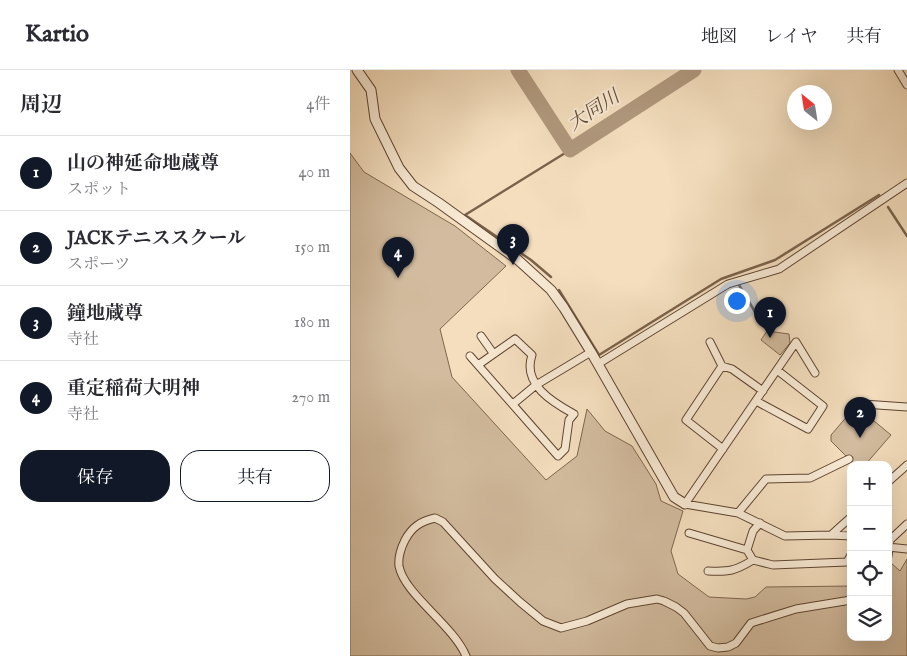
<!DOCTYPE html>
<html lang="ja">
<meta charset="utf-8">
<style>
body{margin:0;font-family:"IM FELL English","Noto Serif JP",serif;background:#f7f7f7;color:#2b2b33}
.controls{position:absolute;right:15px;bottom:15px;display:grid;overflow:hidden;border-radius:10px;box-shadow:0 5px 20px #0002}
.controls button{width:45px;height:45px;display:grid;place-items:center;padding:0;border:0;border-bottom:1px solid #e1e1e2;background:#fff;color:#2b2b33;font:25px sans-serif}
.compass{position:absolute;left:437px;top:15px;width:45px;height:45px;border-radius:50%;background:#fff;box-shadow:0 5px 20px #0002;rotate:330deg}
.you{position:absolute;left:386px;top:230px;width:18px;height:18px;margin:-12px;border:4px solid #fff;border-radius:50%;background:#1a73e8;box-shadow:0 0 0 8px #1a73e833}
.badge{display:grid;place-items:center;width:32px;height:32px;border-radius:50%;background:#111827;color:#fff;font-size:16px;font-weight:700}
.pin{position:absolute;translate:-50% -41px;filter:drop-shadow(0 1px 2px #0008)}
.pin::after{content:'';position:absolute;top:26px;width:18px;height:15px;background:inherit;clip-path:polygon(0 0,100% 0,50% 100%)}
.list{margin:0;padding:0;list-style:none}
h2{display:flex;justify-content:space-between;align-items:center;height:65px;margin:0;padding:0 20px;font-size:21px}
h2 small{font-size:16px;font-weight:400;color:#7c7c81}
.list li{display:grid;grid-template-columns:32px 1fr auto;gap:15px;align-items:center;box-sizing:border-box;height:75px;padding:0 20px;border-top:1px solid #e1e1e2}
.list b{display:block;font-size:19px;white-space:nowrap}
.list p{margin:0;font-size:16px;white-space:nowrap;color:#7c7c81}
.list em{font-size:16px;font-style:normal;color:#7c7c81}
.actions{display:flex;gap:10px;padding:15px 20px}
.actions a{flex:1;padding:11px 0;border:1px solid #111827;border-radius:20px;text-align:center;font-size:18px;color:#111827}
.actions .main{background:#111827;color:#fff}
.icon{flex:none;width:28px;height:28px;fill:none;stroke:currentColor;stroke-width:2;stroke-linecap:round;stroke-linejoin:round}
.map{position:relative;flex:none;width:557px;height:586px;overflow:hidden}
header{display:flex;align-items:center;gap:30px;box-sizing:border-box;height:70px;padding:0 25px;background:#fff;border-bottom:1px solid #e1e1e2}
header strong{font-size:24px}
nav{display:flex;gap:28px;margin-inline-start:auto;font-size:18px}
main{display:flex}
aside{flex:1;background:#fff}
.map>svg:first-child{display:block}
.green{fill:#d2bb9e;stroke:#7f664f}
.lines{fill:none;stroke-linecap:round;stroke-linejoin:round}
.stream{stroke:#7b624b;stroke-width:2.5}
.river{stroke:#b0987d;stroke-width:15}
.minor-casing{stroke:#5e4430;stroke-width:9}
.tertiary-casing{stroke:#5e4430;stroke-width:11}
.minor{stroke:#f8ead5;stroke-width:7}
.tertiary{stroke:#f8ead5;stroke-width:9}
.labels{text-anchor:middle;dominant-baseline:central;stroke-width:4;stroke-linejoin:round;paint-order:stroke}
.water-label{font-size:19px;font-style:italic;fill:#674d38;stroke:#f8ead5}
</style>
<header>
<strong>Kartio</strong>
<nav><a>地図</a><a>レイヤ</a><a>共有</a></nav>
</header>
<main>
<aside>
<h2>周辺<small>4件</small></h2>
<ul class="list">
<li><span class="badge">1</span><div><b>山の神延命地蔵尊</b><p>スポット</p></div><em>40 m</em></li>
<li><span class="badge">2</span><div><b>JACKテニススクール</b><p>スポーツ</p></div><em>150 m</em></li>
<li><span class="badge">3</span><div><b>鐘地蔵尊</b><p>寺社</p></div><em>180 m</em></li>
<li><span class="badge">4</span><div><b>重定稲荷大明神</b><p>寺社</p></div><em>270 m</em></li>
</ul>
<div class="actions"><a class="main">保存</a><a>共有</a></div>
</aside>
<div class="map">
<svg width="557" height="586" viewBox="0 0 557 586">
<rect width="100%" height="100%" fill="#f4debe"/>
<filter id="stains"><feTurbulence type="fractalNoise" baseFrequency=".004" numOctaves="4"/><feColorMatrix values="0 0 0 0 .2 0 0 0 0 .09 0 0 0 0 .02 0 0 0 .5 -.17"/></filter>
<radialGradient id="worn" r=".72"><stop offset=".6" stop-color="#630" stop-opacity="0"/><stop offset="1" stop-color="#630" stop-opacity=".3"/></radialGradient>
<path class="green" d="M 0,83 L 14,102 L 105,156 L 156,196 L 90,259 L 102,307 L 196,410 L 227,386 L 237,339 L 255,361 L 282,376 L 306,414 L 311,431 L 333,441 L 321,481 L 328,504 L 359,527 L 396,529 L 405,527 L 416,517 L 501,516 L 501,567 L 538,567 L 538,497 L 541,493 L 550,501 L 557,489 L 557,586 L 0,586 Z
M 417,261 L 439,264 L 440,273 L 430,285 L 411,270 Z
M 506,336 L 541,365 L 515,395 L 505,395 L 481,371 L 481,365 Z"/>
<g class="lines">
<path class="stream" d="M 538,137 L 557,166
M 201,207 L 181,190 L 115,145 L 220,80
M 389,215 L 414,257
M 209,220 L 249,285 L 371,209 L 425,190 L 529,125"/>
<path class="river" d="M 168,0 L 220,80 L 344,0"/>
<defs>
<path id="minor" d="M 548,0 L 557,15
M 131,266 L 143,283
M 360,272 L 372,296
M 120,286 L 208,386 L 215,379 L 219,350 L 224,344 C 202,332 172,314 182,285 L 165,269 L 128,295
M 248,294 L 378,214 L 429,199 L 557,113
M 465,303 L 446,272 L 335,434 L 388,443 L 435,466 L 481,465 L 501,466
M 406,331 L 458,359 L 473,336 L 427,300
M 163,334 L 186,315 L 241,282
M 513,334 L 557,337
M 373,379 L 336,350 L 372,296 L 382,299 L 413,321
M 538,412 L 557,395
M 388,443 L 416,409 L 460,408 L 499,389
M 410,453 L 403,461 L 397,480 L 403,490 L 423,495 L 497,492 L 501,485
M 339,463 L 397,480
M 481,465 L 501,447
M 538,477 L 557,479
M 538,486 L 540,470 L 557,454
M 358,501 C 379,502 385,501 403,490
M 116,586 C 103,555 54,524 49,496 C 48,487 51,478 55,470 C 62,457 71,451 85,448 L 93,452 L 145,509 L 170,532 L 193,551 L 211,558 L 237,551 L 277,534 L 307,529 L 314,531 L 326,537 L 334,543 L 360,576 L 368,578 L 378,577 L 386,573 L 401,553 L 446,539 L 501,530"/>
<path id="tertiary" d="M 7,0 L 21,20 L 25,49 L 49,98 L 63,116 L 89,133 L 168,190 L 201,220 L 214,238 L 241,282 L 324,427 L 335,434"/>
</defs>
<use href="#minor" class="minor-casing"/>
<use href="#tertiary" class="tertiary-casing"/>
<use href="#minor" class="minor"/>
<use href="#tertiary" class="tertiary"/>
</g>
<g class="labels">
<g class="water-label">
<text transform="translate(244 41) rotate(-33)">大同川</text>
</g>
</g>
<rect width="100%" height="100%" filter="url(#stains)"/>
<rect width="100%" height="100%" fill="url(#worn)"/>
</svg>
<div class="controls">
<button>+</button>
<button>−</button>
<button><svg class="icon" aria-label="locate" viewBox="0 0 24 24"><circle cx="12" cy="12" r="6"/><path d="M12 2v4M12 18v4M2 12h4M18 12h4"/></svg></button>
<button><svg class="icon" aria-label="layers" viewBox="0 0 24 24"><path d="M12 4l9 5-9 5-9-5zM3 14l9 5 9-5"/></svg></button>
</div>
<svg class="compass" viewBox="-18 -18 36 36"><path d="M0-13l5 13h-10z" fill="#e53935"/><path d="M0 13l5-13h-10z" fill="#7c7c81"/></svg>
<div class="you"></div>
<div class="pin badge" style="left:420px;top:268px">1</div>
<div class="pin badge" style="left:510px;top:368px">2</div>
<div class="pin badge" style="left:163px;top:195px">3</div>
<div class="pin badge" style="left:48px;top:208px">4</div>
</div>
</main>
